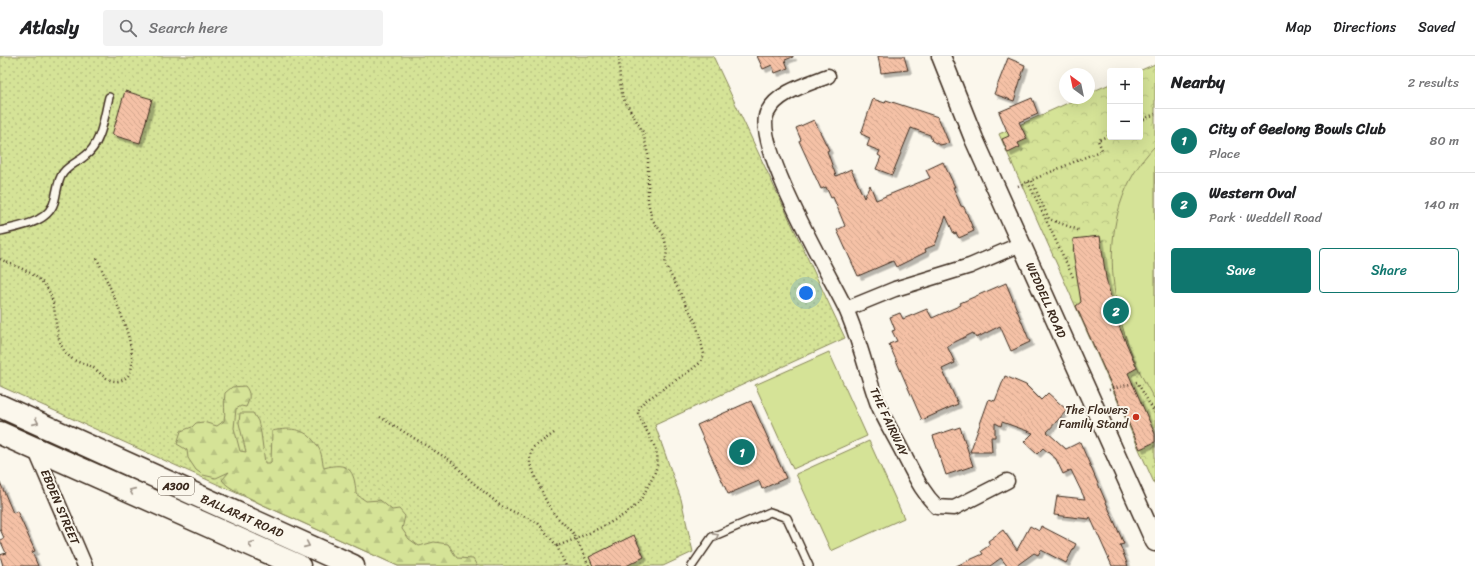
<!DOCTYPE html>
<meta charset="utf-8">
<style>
body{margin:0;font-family:Sriracha,sans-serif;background:#f2f2f2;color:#202124}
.controls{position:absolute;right:12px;top:12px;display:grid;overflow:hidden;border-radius:4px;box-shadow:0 4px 16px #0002}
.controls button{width:36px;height:36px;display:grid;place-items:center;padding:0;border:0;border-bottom:1px solid #e0e0e0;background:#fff;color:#202124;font:20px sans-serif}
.compass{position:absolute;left:1059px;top:12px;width:36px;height:36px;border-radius:50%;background:#fff;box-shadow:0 4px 16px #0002;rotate:327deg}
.you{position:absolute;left:806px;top:237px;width:14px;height:14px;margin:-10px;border:3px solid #fff;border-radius:50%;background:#1a73e8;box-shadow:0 0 0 6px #1a73e833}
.badge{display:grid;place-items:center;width:26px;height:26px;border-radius:50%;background:#0f766e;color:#fff;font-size:13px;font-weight:700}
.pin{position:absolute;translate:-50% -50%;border:2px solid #fff;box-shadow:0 1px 4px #0006}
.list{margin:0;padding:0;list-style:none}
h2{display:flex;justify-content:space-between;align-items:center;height:52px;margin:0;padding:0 16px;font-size:17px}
h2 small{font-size:13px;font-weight:400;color:#757577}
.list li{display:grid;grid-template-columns:26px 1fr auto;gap:12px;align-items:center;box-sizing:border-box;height:64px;padding:0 16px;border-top:1px solid #e0e0e0}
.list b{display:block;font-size:15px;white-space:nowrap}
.list p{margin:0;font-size:13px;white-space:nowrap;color:#757577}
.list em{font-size:13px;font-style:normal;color:#757577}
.actions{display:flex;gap:8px;padding:12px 16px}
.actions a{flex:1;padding:9px 0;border:1px solid #0f766e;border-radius:4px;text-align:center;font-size:14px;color:#0f766e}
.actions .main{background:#0f766e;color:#fff}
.icon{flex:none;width:22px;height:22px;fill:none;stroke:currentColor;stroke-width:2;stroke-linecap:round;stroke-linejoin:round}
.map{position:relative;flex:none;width:1155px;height:510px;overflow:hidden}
header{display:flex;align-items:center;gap:24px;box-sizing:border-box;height:56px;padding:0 20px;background:#fff;border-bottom:1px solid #e0e0e0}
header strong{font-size:19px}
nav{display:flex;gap:22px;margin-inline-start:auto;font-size:14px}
.search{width:280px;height:36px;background:#f2f2f2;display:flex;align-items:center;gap:10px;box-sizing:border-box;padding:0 14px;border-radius:4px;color:#757577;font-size:15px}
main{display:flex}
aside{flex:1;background:#fff}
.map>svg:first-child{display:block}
.grass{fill:url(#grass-dots);stroke:#88865a}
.forest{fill:url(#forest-firs);stroke:#88865a}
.park{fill:url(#park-crowns);stroke:#88865a}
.pitch{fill:#d5e397;stroke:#88865a}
.building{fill:url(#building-back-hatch);stroke:#3b2a1e;filter:url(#shadow)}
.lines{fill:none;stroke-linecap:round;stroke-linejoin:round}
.service-casing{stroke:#3b2a1e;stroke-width:10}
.minor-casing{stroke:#3b2a1e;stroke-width:17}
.tertiary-casing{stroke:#3b2a1e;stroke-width:21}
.trunk-casing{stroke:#3b2a1e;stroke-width:25}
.path{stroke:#3b2a1e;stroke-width:2.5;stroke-dasharray:1 3;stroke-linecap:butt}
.service{stroke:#fbf7ec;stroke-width:7}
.minor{stroke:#fbf7ec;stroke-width:14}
.tertiary{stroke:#fbf7ec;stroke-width:18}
.trunk{stroke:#fbf7ec;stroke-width:22}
.oneway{stroke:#9b9085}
.poi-dot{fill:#c8321e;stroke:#fbf7ec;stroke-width:1.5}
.labels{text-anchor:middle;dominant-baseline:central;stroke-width:4;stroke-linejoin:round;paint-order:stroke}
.shield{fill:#fbf7ec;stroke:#75685c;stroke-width:1}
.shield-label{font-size:11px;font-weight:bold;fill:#3b2a1e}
.street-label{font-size:12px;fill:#3b2a1e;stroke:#fbf7ec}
.poi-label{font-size:12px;fill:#3b2a1e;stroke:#fbf7ec;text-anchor:end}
</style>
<header>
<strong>Atlasly</strong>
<div class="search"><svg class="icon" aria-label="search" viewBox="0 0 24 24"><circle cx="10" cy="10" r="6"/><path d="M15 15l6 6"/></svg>Search here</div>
<nav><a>Map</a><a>Directions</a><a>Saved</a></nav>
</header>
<main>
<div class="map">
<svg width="1155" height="510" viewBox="0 0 1155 510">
<defs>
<pattern id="grass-dots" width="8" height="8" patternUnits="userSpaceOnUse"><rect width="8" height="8" fill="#d5e397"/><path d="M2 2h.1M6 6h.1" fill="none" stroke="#b8c382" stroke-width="1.8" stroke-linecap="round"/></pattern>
<pattern id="forest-firs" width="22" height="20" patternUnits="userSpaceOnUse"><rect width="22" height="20" fill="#d5e397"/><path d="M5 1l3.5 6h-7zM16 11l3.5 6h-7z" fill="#b8c382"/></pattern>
<pattern id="park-crowns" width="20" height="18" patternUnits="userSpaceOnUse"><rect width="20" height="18" fill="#d5e397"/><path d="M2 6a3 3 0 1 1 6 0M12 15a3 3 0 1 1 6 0" fill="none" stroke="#b8c382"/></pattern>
<pattern id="building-back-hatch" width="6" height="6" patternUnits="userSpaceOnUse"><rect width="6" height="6" fill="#f5c1a6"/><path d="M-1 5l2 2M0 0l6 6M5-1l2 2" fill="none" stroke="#d3a68e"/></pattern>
<filter id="shadow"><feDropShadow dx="3.5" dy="3.5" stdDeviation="0" flood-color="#0004"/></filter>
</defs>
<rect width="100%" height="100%" fill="#fbf7ec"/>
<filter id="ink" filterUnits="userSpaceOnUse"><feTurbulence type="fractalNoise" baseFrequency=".025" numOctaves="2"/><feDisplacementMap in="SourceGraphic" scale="8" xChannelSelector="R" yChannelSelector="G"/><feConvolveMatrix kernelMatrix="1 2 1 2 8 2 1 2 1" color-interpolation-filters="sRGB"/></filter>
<g filter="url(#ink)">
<path class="grass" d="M 0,0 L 713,0 L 845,282 L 655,369 L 681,443 L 693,496 L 663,510 L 398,510 L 0,330 Z"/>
<path class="forest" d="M 245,330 C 251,337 250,343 246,351 L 241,350 L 236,353 L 234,372 L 240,395 L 246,396 L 239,367 L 240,357 L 253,357 L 258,365 L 261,377 L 265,407 L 271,407 L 272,375 C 292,371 307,372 318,391 C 322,396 322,406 324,412 C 348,405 355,414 356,438 L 366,445 L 380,444 L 392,454 L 399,453 L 405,460 L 402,473 L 409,483 L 419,490 L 434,486 L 448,488 L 457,502 L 473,503 L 477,510 L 398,510 L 259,447 C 249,441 228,433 222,424 L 229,416 L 216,422 L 203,419 L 196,414 L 188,402 L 187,394 L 177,388 L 181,375 L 192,371 L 196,367 L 203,366 L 217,370 L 224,365 C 226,356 223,347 225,337 L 232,331 Z"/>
<path class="park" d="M 1155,8 L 1155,429 L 999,78 L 1079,42 L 1089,42 L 1089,37 L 1110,28 L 1110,81 L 1140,81 L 1140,15 L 1139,15 Z"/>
<path class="pitch" d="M 1155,90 L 1155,344 C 1109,269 1088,159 1155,90 Z
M 829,296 L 867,380 L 793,413 L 755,329 Z
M 869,385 L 904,462 L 831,495 L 796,418 Z"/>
<path class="building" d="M 757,0 L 793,0 L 793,1 L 785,4 L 788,12 L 775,17 L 772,9 L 763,13 Z
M 878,0 L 904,0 L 908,14 L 881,17 Z
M 1008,2 L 1025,9 L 1014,45 L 994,38 Z
M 125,35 L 152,43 L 140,87 L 112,79 Z
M 1032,42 L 1038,58 L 1019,66 L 1027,83 L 1018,87 L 1020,91 L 1008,97 L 1002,83 L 1009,80 L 999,56 Z
M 873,43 L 885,47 L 886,44 L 938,61 L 949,87 L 940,89 L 932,85 L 930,79 L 911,72 L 892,119 L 876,113 L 881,101 L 878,99 L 880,95 L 867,90 L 870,82 L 861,78 Z
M 814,64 L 829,94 L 827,95 L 836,120 L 851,113 L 864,142 L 870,129 L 876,144 L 930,122 L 926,114 L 943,106 L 955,131 L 953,131 L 961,150 L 964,151 L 974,175 L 959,182 L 956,177 L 954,178 L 946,160 L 935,189 L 925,193 L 926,196 L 896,211 L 893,205 L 858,220 L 837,174 L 845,170 L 833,141 L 831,142 L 826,131 L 821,133 L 799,85 L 801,84 L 796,72 Z
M 1100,180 L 1106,222 L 1113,249 L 1110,249 L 1137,312 L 1128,317 L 1155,378 L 1155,386 L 1140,393 L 1076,250 L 1081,246 L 1074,202 L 1073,183 Z
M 1006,227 L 1030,286 L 1011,295 L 1000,270 L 976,282 L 973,277 L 947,290 L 955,307 L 942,313 L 958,348 L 922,364 L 889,288 L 897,285 L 892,275 L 895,274 L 890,261 L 900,257 L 903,263 L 927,253 L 932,262 L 961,249 L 960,247 Z
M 1005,320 L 1026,329 L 1041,344 L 1048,337 L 1067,354 L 1047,376 L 1066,393 L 1080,386 L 1124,488 L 1120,489 L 1128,510 L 1112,510 L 1090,461 L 1089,463 L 1054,459 L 1057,440 L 1085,443 L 1071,414 L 1063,418 L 1056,403 L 1043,392 L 1037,398 L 1024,386 L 1033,377 L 1002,366 L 1001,370 L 995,367 L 995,381 L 991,381 L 992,396 L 970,396 L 989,343 L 995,345 Z
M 751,345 L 786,422 L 762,433 L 759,425 L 728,438 L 697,369 Z
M 960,371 L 973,410 L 946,419 L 933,380 Z
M 0,426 L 13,457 L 17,455 L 35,495 L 32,496 L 38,510 L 3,510 L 0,499 L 6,497 L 0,484 L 4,482 L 0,473 Z
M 1030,470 L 1039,475 L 1041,470 L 1076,488 L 1066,507 L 1041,494 L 1038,499 L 1034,497 L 1016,510 L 1007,510 L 1001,502 L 990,510 L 956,510 L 983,498 L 981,495 L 990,489 L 988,485 L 1003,474 L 1017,494 Z
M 634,479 L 644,501 L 626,510 L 593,510 L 589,501 Z"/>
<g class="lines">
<defs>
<path id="service" d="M 0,175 C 20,170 50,167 55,143 C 57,135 58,123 63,117 C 69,109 78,106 85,100 C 102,88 104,60 109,41
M 692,510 L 712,481 L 770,456 L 787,462 L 809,510"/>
<path id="minor" d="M 828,20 C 808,28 777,36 767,57 C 753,88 829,218 845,251 C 859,281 866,315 877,346 C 885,366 897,384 906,403 C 916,422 922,436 937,451 L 954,452 L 1007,425
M 846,253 L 895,233 L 970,210 L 1021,188
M 35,393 L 85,510"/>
<path id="tertiary" d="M 941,0 L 974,83 L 1155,486"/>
<path id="trunk" d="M 0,350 L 353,510
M 0,377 L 299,510"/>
</defs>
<use href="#service" class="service-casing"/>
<use href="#minor" class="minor-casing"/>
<use href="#tertiary" class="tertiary-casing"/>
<use href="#trunk" class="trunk-casing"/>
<path class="path" d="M 1140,65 L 1155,58
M 1032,125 L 1049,163 L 1081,175
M 1028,126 L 1074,223
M 1018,130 L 1102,94 L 1098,84 L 1110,79
M 0,203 C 14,210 30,214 42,226 C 63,246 48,281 70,301 C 76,307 85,307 92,311 C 100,316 107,326 118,325 C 157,320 104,221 97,202
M 1109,334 L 1137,326 L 1155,357
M 380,361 L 451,405 L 472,426 L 501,450 L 538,467 L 557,490 C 577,483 619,465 634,451 C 641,445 645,436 649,428 C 654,420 659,409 657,399 C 654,384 643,371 638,357 L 639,352 L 645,345 L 691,314 L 700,307 L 704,298 L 696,267 L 665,208 L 667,195 L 664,180 L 652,163 L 648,146 L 648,99 L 643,76 L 623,42 L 620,27 L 619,0
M 554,377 L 534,391 L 530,399 L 530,408 L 546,445 L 554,458 L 574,478 L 589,510
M 557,490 L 566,510"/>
<use href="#service" class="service"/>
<use href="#minor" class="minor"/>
<use href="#tertiary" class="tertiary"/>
<use href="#trunk" class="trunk"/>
</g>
<defs><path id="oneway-chevron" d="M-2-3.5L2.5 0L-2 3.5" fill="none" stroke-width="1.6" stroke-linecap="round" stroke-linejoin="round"/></defs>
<g class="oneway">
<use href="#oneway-chevron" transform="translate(36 366) rotate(24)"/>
<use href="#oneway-chevron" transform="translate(132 435) rotate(-156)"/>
<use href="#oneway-chevron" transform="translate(716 480) rotate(-29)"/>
<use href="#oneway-chevron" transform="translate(251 488) rotate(-155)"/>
<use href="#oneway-chevron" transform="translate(307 489) rotate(24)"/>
</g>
</g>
<circle class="poi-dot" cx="1136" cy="361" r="4"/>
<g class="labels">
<rect class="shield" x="158" y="421" width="36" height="18" rx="3"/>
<g class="shield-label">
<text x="176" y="430">A300</text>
</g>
<g class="street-label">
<text transform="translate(1046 244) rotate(66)">WEDDELL ROAD</text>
<text transform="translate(889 366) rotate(65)">THE FAIRWAY</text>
<text transform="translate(60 451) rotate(67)">EBDEN STREET</text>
<text transform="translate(242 460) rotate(24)">BALLARAT ROAD</text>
</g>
<g class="poi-label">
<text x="1128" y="354">The Flowers<tspan x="1128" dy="14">Family Stand</tspan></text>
</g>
</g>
</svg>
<div class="controls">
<button>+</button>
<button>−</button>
</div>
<svg class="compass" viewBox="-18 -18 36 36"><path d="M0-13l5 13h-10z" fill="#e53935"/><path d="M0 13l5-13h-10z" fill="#757577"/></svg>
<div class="you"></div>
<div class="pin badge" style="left:742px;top:396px">1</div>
<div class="pin badge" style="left:1116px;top:255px">2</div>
</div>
<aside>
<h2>Nearby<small>2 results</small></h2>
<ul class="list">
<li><span class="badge">1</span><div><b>City of Geelong Bowls Club</b><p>Place</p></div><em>80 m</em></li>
<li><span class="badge">2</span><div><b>Western Oval</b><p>Park · Weddell Road</p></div><em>140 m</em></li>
</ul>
<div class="actions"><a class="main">Save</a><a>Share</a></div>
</aside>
</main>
